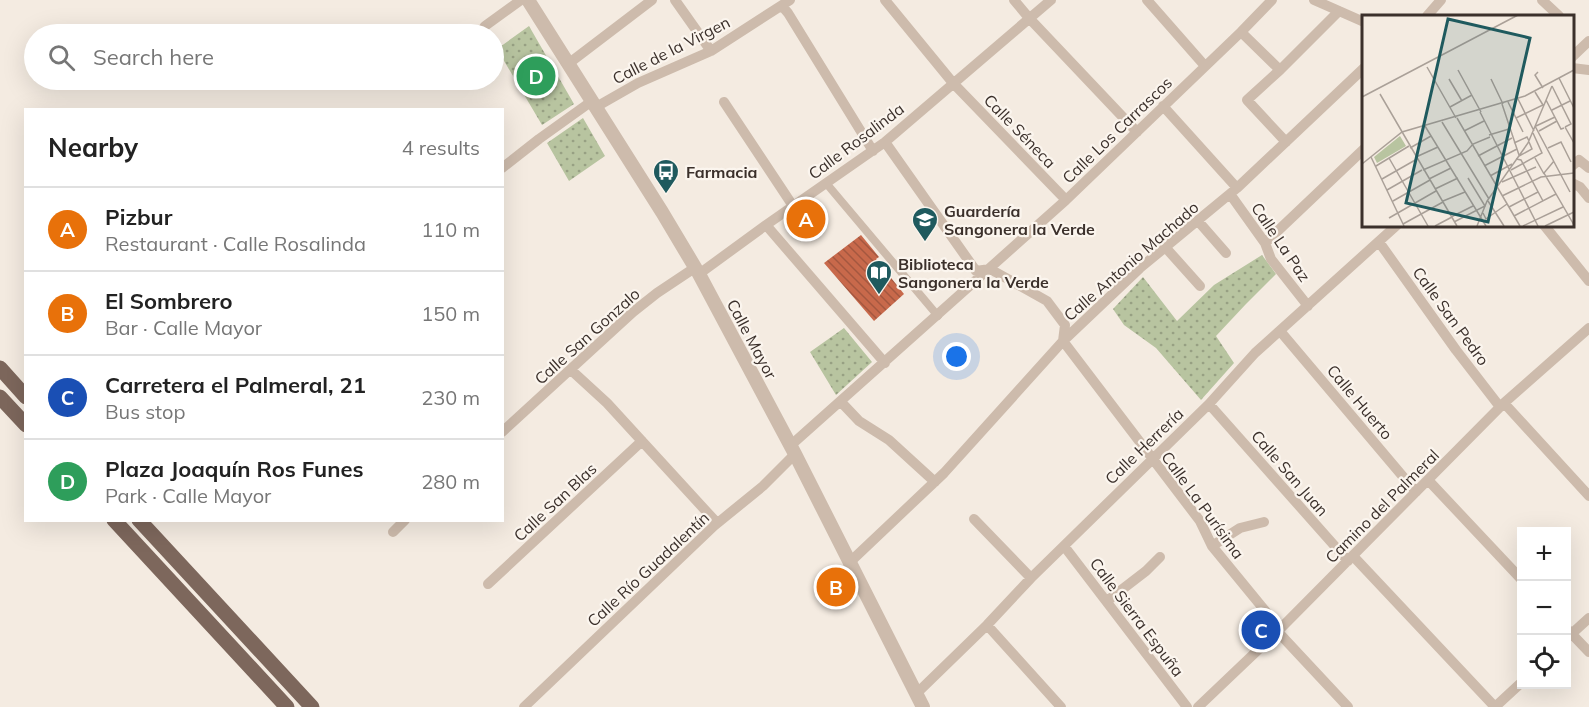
<!DOCTYPE html>
<meta charset="utf-8">
<style>
body{margin:0;font-family:Mulish,sans-serif;background:#f2f2f2;color:#222}
.controls{position:absolute;right:18px;bottom:18px;display:grid;overflow:hidden;border-radius:0px;box-shadow:0 6px 24px #0002}
.controls button{width:54px;height:54px;display:grid;place-items:center;padding:0;border:0;border-bottom:2px solid #e0e0e0;background:#fff;color:#222;font:30px sans-serif}
.you{position:absolute;left:957px;top:357px;width:21px;height:21px;margin:-15px;border:4px solid #fff;border-radius:50%;background:#1a73e8;box-shadow:0 0 0 9px #1a73e833}
.badge{display:grid;place-items:center;width:39px;height:39px;border-radius:50%;background:#1f5a5e;color:#fff;font-size:20px;font-weight:700}
.pin{position:absolute;translate:-50% -50%;border:3px solid #fff;box-shadow:0 2px 6px #0006}
.list{margin:0;padding:0;list-style:none}
h2{display:flex;justify-content:space-between;align-items:center;height:78px;margin:0;padding:0 24px;font-size:26px}
h2 small{font-size:20px;font-weight:400;color:#767676}
.list li{display:grid;grid-template-columns:39px 1fr auto;gap:18px;align-items:center;box-sizing:border-box;height:84px;padding:0 24px;border-top:2px solid #e0e0e0}
.list b{display:block;font-size:22px;white-space:nowrap}
.list p{margin:0;font-size:20px;white-space:nowrap;color:#767676}
.list em{font-size:20px;font-style:normal;color:#767676}
.icon{flex:none;width:33px;height:33px;fill:none;stroke:currentColor;stroke-width:2;stroke-linecap:round;stroke-linejoin:round}
.map{position:relative;flex:none;width:1589px;height:707px;overflow:hidden}
.search{position:absolute;background:#fff;box-shadow:0 6px 24px #0002;left:24px;top:24px;width:480px;height:66px;display:flex;align-items:center;gap:15px;box-sizing:border-box;padding:0 21px;border-radius:33px;color:#767676;font-size:22px}
.panel{position:absolute;background:#fff;box-shadow:0 6px 24px #0002;left:24px;top:108px;width:480px;height:414px;border-radius:0px}
.map>svg:first-child{display:block}
.park{fill:url(#park-dots)}
.building{fill:url(#building-back-hatch)}
.lines{fill:none;stroke-linecap:round;stroke-linejoin:round}
.pedestrian{stroke:#cdbbac;stroke-width:8}
.minor{stroke:#cdbbac;stroke-width:10}
.tertiary{stroke:#cdbbac;stroke-width:14}
.primary{stroke:#7d675c;stroke-width:15}
.labels{text-anchor:middle;dominant-baseline:central;stroke-width:4.5;stroke-linejoin:round;paint-order:stroke}
.street-label{font-size:16px;fill:#3b302b;stroke:#fbf5ee}
.poi-label{font-size:16px;font-weight:bold;fill:#3b302b;stroke:#fbf5ee;text-anchor:start}
.inset-road{fill:none;stroke:#aaa098;stroke-width:1.5}
.view{fill:#1f5a5e;fill-opacity:0.15;stroke:#1f5a5e;stroke-width:3}
.inset-edge{fill:none;stroke:#3b302b;stroke-width:3}
</style>
<div class="map">
<svg width="1589" height="707" viewBox="0 0 1589 707">
<defs>
<pattern id="park-dots" width="8" height="8" patternUnits="userSpaceOnUse" patternTransform="scale(1.5)"><rect width="8" height="8" fill="#b8c4a0"/><path d="M2 2h.1M6 6h.1" fill="none" stroke="#97a083" stroke-width="1.8" stroke-linecap="round"/></pattern>
<pattern id="building-back-hatch" width="6" height="6" patternUnits="userSpaceOnUse" patternTransform="scale(1.5)"><rect width="6" height="6" fill="#c8694b"/><path d="M-1 5l2 2M0 0l6 6M5-1l2 2" fill="none" stroke="#a4573f"/></pattern>
</defs>
<rect width="100%" height="100%" fill="#f4ebe1"/>
<path class="park" d="M 529,26 L 574,104 L 542,125 L 497,49 Z
M 583,118 L 605,156 L 569,181 L 547,143 Z
M 1262,255 L 1276,274 L 1246,304 L 1216,336 L 1234,363 L 1201,400 L 1156,348 L 1124,325 L 1113,309 L 1143,277 L 1177,321 L 1214,285 Z
M 844,328 L 872,362 L 836,395 L 810,352 Z"/>
<path class="building" d="M 861,235 L 879,257 L 876,259 L 904,294 L 874,321 L 824,263 Z"/>
<g class="lines">
<path class="pedestrian" d="M 826,183 L 938,316"/>
<path class="minor" d="M 675,0 L 711,51
M 885,0 L 953,83 L 1066,200
M 1014,0 L 1029,18 L 1137,132
M 1147,0 L 1205,66
M 1314,0 L 1364,22
M 1542,0 L 1559,16
M 782,6 L 788,13 L 873,151
M 1427,16 L 1441,0
M 1241,32 L 1280,70 L 1339,11
M 480,34 L 485,26 L 521,0
M 1572,57 L 1589,41
M 568,64 L 652,0
M 1572,68 L 1589,70
M 1280,70 L 1247,100 L 1286,142
M 431,82 L 434,80
M 724,102 L 793,206
M 1163,106 L 1237,188
M 596,107 L 638,83 L 711,51 L 790,0
M 885,142 L 976,271 L 990,269 L 1047,301 L 1065,325 L 1063,341 L 1200,521 L 1212,546 L 1280,629
M 1572,166 L 1579,160 L 1589,168
M 502,168 L 539,139 L 592,101
M 1572,183 L 1580,187 L 1589,198
M 1230,194 L 1265,243 L 1271,259 L 1308,306
M 1198,221 L 1226,253
M 766,225 L 885,363
M 1544,225 L 1589,281
M 1379,242 L 1456,350 L 1500,407
M 1265,243 L 1364,149
M 1166,248 L 1200,286
M 699,274 L 766,225 L 885,142 L 1051,0
M 1280,331 L 1416,492
M 571,370 L 607,403 L 717,523
M 841,402 L 859,421 L 889,440 L 935,482
M 1504,403 L 1589,496
M 1209,404 L 1348,561
M 502,432 L 633,312 L 657,293 L 696,267
M 790,446 L 1066,200 L 1241,32 L 1272,0
M 1428,480 L 1522,580
M 974,519 L 1031,578
M 393,532 L 405,520
M 1064,546 L 1187,707
M 1212,546 L 1240,528 L 1264,522
M 1353,556 L 1495,707
M 850,562 L 944,473 L 1063,341 L 1140,268 L 1237,188 L 1364,68
M 488,584 L 642,441
M 1107,601 L 1146,571 L 1160,557
M 987,625 L 1061,707
M 1566,628 L 1589,652
M 1278,632 L 1348,707
M 1567,638 L 1589,618
M 916,694 L 987,625 L 1031,578 L 1209,404 L 1255,353 L 1397,225
M 524,707 L 714,526 L 763,486 L 795,454
M 1198,707 L 1280,629 L 1504,403 L 1589,328
M 1495,707 L 1522,682"/>
<path class="tertiary" d="M 528,0 L 662,212 L 699,274 L 795,454 L 923,707"/>
<path class="primary" d="M 0,368 L 26,397
M 0,397 L 26,425
M 114,520 L 287,707
M 139,520 L 312,707"/>
</g>
<defs>
<symbol id="bus-pin" viewBox="-11 -11 22 30"><path d="M0 17L-7.5 6A9.5 9.5 0 1 1 7.5 6Z" fill="#1f5a5e" stroke="#fbf5ee"/><path d="M-5-6H5V4H4V6H2V4H-2V6H-4V4H-5ZM-3.5-4V0h7V-4ZM-3.5 1.2v1.5H-2V1.2ZM2 1.2v1.5H3.5V1.2Z" fill="#fff"/></symbol>
<symbol id="school-pin" viewBox="-11 -11 22 30"><path d="M0 17L-7.5 6A9.5 9.5 0 1 1 7.5 6Z" fill="#1f5a5e" stroke="#fbf5ee"/><path d="M0-5L7-2L0 1L-7-2ZM-4 1L0 2.5L4 1V4Q0 6-4 4Z" fill="#fff"/></symbol>
<symbol id="library-pin" viewBox="-11 -11 22 30"><path d="M0 17L-7.5 6A9.5 9.5 0 1 1 7.5 6Z" fill="#1f5a5e" stroke="#fbf5ee"/><path d="M-6-4Q-3-5.5-.7-3.5V5Q-3 3-6 4ZM6-4Q3-5.5 .7-3.5V5Q3 3 6 4Z" fill="#fff"/></symbol>
</defs>
<g fill-rule="evenodd">
<use href="#bus-pin" x="651" y="157" width="30" height="40"/>
<use href="#school-pin" x="910" y="205" width="30" height="40"/>
<use href="#library-pin" x="864" y="258" width="30" height="40"/>
</g>
<g class="labels">
<g class="street-label">
<text transform="translate(671 50) rotate(-27)">Calle de la Virgen</text>
<text transform="translate(1117 130) rotate(-44)">Calle Los Carrascos</text>
<text transform="translate(1020 131) rotate(46)">Calle Séneca</text>
<text transform="translate(856 141) rotate(-37)">Calle Rosalinda</text>
<text transform="translate(1281 242) rotate(56)">Calle La Paz</text>
<text transform="translate(1131 261) rotate(-41)">Calle Antonio Machado</text>
<text transform="translate(1451 316) rotate(54)">Calle San Pedro</text>
<text transform="translate(587 336) rotate(-42)">Calle San Gonzalo</text>
<text transform="translate(752 339) rotate(62)">Calle Mayor</text>
<text transform="translate(1360 402) rotate(50)">Calle Huerto</text>
<text transform="translate(1144 446) rotate(-44)">Calle Herrería</text>
<text transform="translate(1290 473) rotate(49)">Calle San Juan</text>
<text transform="translate(555 502) rotate(-43)">Calle San Blas</text>
<text transform="translate(1203 505) rotate(54)">Calle La Purísima</text>
<text transform="translate(1382 506) rotate(-45)">Camino del Palmeral</text>
<text transform="translate(648 569) rotate(-43)">Calle Río Guadalentín</text>
<text transform="translate(1137 617) rotate(53)">Calle Sierra Espuña</text>
</g>
<g class="poi-label">
<text x="686" y="172">Farmacia</text>
<text x="944" y="211">Guardería<tspan x="944" dy="18">Sangonera la Verde</tspan></text>
<text x="898" y="264">Biblioteca<tspan x="898" dy="18">Sangonera la Verde</tspan></text>
</g>
</g>
<g transform="translate(1362 15)">
<rect width="212" height="212" fill="#f4ebe1"/>
<path d="M 38,121 L 44,131 L 15,148 L 12,142 Z" fill="#b8c4a0"/>
<path class="inset-road" d="M 65,52 L 94,103M 96,55 L 119,97M 176,57 L 173,60 L 181,73M 197,63 L 212,93M 87,64 L 100,86M 129,64 L 141,89M 190,71 L 209,109 L 203,112M 18,79 L 95,211M 0,82 L 156,0M 156,84 L 172,116M 184,85 L 199,114 L 202,113M 146,87 L 161,117M 140,89 L 157,140M 88,92 L 110,80M 190,95 L 208,86M 118,97 L 176,211M 95,103 L 158,211M 154,103 L 181,90 L 173,77M 80,107 L 127,184M 63,111 L 124,211M 173,111 L 208,177M 174,111 L 193,102M 203,112 L 212,128M 102,116 L 122,106M 177,116 L 195,106M 127,120 L 147,114M 152,128 L 165,122 L 167,126M 48,133 L 69,121M 186,133 L 199,127 L 209,147M 116,141 L 150,123M 157,141 L 170,134 L 167,127M 9,142 L 42,211M 54,142 L 76,132M 27,143 L 66,211M 173,143 L 182,159M 154,144 L 159,145 L 181,186M 192,146 L 182,158 L 212,210M 0,149 L 40,117 L 163,81 L 212,55M 14,151 L 47,131M 122,151 L 155,134M 61,155 L 105,136 L 111,129 L 128,122M 149,155 L 180,138 L 171,118M 128,161 L 150,149M 20,164 L 55,144M 67,164 L 89,153M 140,167 L 174,152M 73,174 L 96,163M 25,175 L 60,155M 140,181 L 179,162 L 212,158M 31,186 L 68,165M 81,186 L 103,177M 126,186 L 142,211M 147,192 L 176,177M 121,198 L 124,204 L 145,189M 152,201 L 194,179M 89,202 L 111,191M 27,203 L 74,176M 92,207 L 123,191 L 106,163M 41,209 L 81,187M 73,211 L 90,202M 115,211 L 125,186 L 166,128 L 190,71M 161,211 L 201,192M 183,211 L 212,197"/>
<path class="view" d="M 86,4 L 168,23 L 126,207 L 44,188 Z"/>
<rect width="212" height="212" class="inset-edge"/>
</g>
</svg>
<div class="controls">
<button>+</button>
<button>−</button>
<button><svg class="icon" aria-label="locate" viewBox="0 0 24 24"><circle cx="12" cy="12" r="6"/><path d="M12 2v4M12 18v4M2 12h4M18 12h4"/></svg></button>
</div>
<div class="you"></div>
<div class="pin badge" style="left:806px;top:219px;background:#e8710a">A</div>
<div class="pin badge" style="left:836px;top:587px;background:#e8710a">B</div>
<div class="pin badge" style="left:1261px;top:630px;background:#1a4fb4">C</div>
<div class="pin badge" style="left:536px;top:76px;background:#2e9e5b">D</div>
<div class="search"><svg class="icon" aria-label="search" viewBox="0 0 24 24"><circle cx="10" cy="10" r="6"/><path d="M15 15l6 6"/></svg>Search here</div>
<section class="panel">
<h2>Nearby<small>4 results</small></h2>
<ul class="list">
<li><span class="badge" style="background:#e8710a">A</span><div><b>Pizbur</b><p>Restaurant · Calle Rosalinda</p></div><em>110 m</em></li>
<li><span class="badge" style="background:#e8710a">B</span><div><b>El Sombrero</b><p>Bar · Calle Mayor</p></div><em>150 m</em></li>
<li><span class="badge" style="background:#1a4fb4">C</span><div><b>Carretera el Palmeral, 21</b><p>Bus stop</p></div><em>230 m</em></li>
<li><span class="badge" style="background:#2e9e5b">D</span><div><b>Plaza Joaquín Ros Funes</b><p>Park · Calle Mayor</p></div><em>280 m</em></li>
</ul>
</section>
</div>
